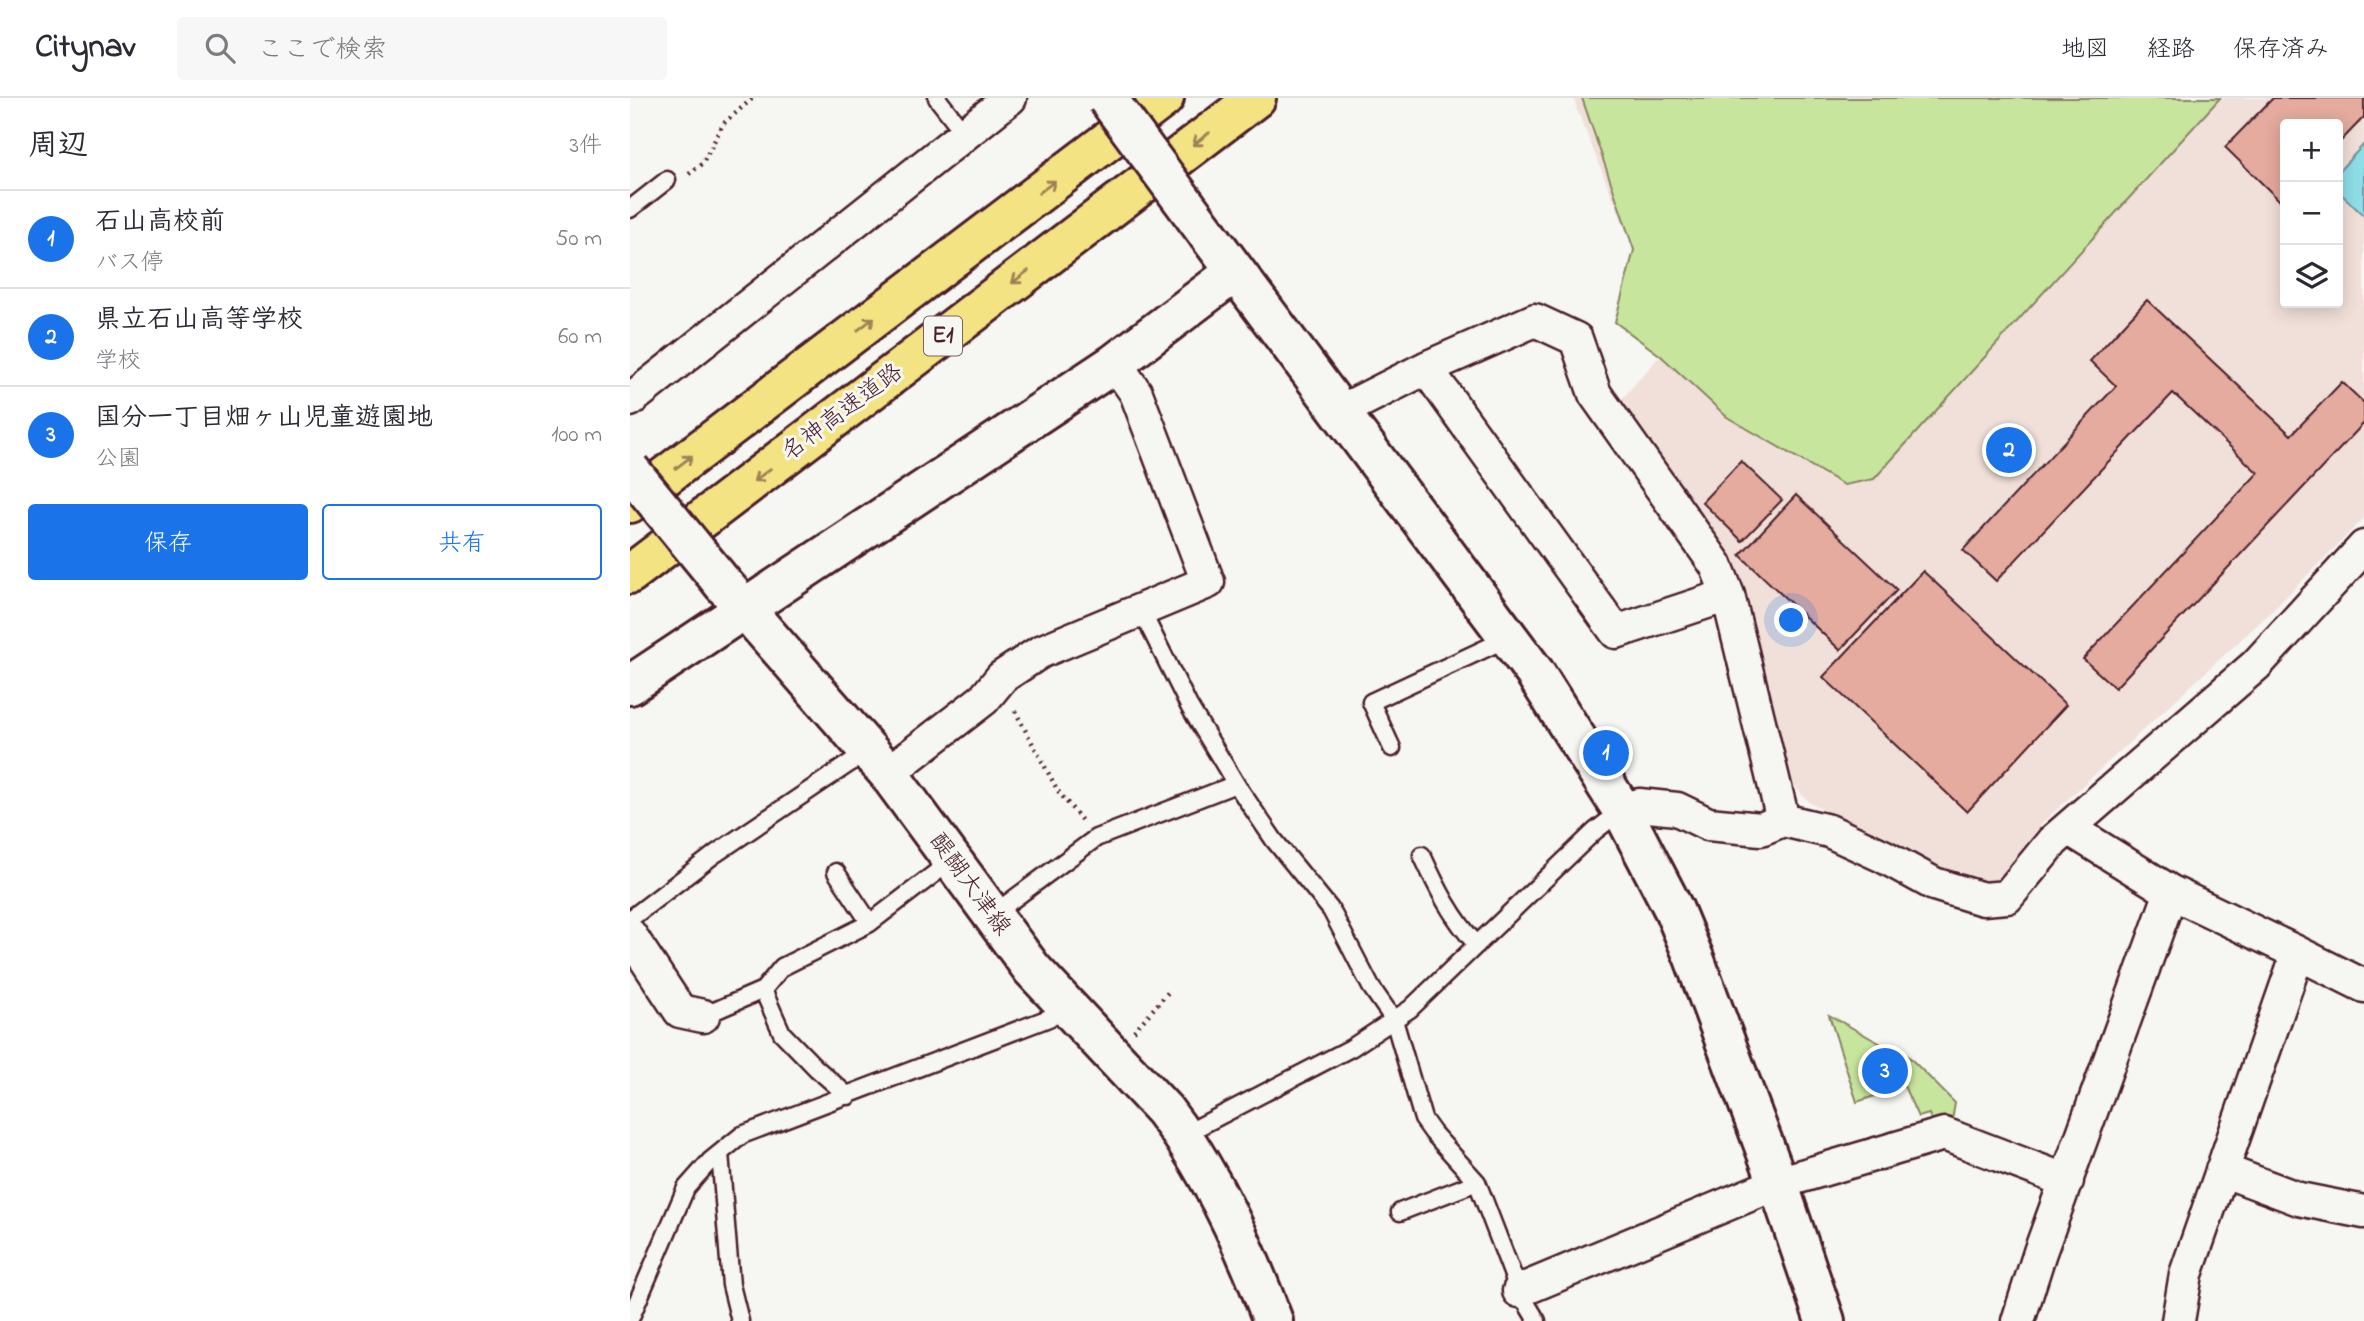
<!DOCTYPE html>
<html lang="ja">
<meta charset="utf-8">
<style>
body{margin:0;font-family:"Indie Flower","Klee One",sans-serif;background:#f7f7f7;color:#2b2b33}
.controls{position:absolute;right:21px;top:21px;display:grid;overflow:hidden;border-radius:7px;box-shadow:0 4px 18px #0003}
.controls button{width:63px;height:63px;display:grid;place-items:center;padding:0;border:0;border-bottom:2px solid #e1e1e2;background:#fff;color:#2b2b33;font:35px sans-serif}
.you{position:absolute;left:1162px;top:523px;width:24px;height:24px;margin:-18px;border:5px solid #fff;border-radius:50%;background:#1a73e8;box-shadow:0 0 0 10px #1a73e833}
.badge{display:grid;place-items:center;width:46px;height:46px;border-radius:50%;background:#1a73e8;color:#fff;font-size:23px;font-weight:700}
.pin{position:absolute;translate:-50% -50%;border:4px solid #fff;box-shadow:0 2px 7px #0006}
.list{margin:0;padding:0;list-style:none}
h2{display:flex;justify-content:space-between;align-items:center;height:91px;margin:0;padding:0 28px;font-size:30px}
h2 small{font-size:23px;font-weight:400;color:#7c7c81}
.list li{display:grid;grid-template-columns:46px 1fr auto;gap:21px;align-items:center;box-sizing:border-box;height:98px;padding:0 28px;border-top:2px solid #e1e1e2}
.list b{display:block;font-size:26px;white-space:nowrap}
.list p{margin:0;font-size:23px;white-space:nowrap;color:#7c7c81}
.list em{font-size:23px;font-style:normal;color:#7c7c81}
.actions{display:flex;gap:14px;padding:21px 28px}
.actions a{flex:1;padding:16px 0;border:2px solid #1a73e8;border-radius:7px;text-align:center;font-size:24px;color:#1a73e8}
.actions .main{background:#1a73e8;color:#fff}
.icon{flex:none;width:38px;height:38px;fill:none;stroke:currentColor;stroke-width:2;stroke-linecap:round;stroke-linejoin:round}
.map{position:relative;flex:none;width:1734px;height:1223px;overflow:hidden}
header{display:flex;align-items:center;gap:42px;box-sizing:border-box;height:98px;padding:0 35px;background:#fff;border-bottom:2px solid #e1e1e2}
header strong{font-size:33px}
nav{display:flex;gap:38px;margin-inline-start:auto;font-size:24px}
.search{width:490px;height:63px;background:#f7f7f7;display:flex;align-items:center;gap:18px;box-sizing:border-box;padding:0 24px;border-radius:7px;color:#7c7c81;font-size:26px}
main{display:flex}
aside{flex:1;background:#fff}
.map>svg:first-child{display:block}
.built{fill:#f1e0d9;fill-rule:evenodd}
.green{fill:#c8e59d;stroke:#898264;stroke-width:2}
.water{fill:#8edee8;stroke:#73929c;stroke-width:2}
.building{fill:#e4ab9e;stroke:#4a1f2b;stroke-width:2}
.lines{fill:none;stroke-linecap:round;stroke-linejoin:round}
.service-casing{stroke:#4a1f2b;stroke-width:21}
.minor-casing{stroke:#4a1f2b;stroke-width:37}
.tertiary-casing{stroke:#4a1f2b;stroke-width:44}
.secondary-casing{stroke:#4a1f2b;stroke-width:44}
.motorway-casing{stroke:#4a1f2b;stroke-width:44}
.path{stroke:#4a1f2b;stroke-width:4.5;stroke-dasharray:2 5;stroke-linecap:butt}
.service{stroke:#f6f6f2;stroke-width:16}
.minor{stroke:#f6f6f2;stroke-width:32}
.tertiary{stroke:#f6f6f2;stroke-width:38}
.secondary{stroke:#f6f6f2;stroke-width:38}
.motorway{stroke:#f4e382;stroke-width:38}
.tertiary-bridge-casing{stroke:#4a1f2b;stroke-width:44;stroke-linecap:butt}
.secondary-bridge-casing{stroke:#4a1f2b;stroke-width:44;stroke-linecap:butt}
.tertiary-bridge{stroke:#f6f6f2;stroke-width:38}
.secondary-bridge{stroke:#f6f6f2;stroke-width:38}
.oneway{stroke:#9f8156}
.labels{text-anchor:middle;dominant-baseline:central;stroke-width:6;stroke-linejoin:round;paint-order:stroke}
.shield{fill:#f6f6f2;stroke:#7e6067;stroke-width:2}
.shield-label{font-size:23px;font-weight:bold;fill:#4a1f2b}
.street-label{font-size:24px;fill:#4a1f2b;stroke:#f6f6f2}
</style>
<header>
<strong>Citynav</strong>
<div class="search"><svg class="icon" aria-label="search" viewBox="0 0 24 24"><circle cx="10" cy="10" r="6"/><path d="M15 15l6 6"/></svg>ここで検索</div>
<nav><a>地図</a><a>経路</a><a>保存済み</a></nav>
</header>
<main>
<aside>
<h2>周辺<small>3件</small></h2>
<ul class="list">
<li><span class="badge">1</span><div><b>石山高校前</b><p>バス停</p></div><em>50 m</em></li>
<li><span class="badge">2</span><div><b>県立石山高等学校</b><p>学校</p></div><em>60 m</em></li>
<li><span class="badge">3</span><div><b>国分一丁目畑ヶ山児童遊園地</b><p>公園</p></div><em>100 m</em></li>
</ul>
<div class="actions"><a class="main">保存</a><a>共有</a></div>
</aside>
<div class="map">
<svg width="1734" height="1223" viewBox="0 0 1734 1223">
<rect width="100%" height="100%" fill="#f6f6f2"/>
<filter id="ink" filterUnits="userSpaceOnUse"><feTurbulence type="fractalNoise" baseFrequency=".0143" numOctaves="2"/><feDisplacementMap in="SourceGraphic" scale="14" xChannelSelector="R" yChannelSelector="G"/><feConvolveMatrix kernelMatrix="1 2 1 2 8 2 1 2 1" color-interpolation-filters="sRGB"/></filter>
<g filter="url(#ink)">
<path class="built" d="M 944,0 L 1734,0 L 1734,420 L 1641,514 L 1413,724 L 1374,781 L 1343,784 L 1314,773 L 1180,705 L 1164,688 L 1115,500 L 1100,461 L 1060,400 L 989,304 L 1030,258 L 985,224 L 1004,152 L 947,12 ZM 1655,26 L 1708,26 L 1708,205 L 1655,205 Z"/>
<path class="green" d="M 952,0 L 1590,0 L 1244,381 L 1214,387 L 1097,319 L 1031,258 L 985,224 L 1004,152 Z
M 1199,917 L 1271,957 L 1273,953 L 1325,1005 L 1322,1023 L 1303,1027 L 1299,1016 L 1288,1019 L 1274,988 L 1227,1004 Z"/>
<path class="water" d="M 1734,46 L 1734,118 L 1708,93 L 1708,74 Z"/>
<path class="building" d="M 1643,0 L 1734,0 L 1734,19 L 1708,46 L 1708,26 L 1655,26 L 1655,100 L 1651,104 L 1595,49 Z
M 1517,202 L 1661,337 L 1712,284 L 1734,305 L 1734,325 L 1485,590 L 1453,561 L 1628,375 L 1543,295 L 1366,483 L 1333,452 L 1486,288 L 1460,263 Z
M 1111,363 L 1152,402 L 1112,443 L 1072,404 Z
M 1166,397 L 1267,492 L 1210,552 L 1110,457 Z
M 1293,473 L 1436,607 L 1337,714 L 1193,579 Z"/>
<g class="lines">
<defs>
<path id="service" d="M 307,0 L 335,36
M 0,111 L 37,82
M 511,512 L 559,608 L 606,686 L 644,742 L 701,812 L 741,889 L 764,922 L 793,1021 L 803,1035 L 847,1084 L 889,1193 L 907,1223
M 762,650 L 741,604 L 878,540
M 792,757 C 807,790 822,820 847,847
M 206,774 L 240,825
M 362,817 L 466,740 L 606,686
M 0,821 L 85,756 L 239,652
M 133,892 L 152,935 L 186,970 L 218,998
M 73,918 L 133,892 L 152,869 L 240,825 L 321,763
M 553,1037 L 721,950 L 780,911 L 965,733 L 992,712
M 90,1055 L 101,1187 L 110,1223
M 770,1114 L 847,1084
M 0,1221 L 56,1090 L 80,1063 L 112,1037 L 419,920 L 434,905"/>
<path id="minor" d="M 796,270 L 986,534 L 1098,497
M 0,302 L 380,0
M 711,313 L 796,270 L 905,222 L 946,241 L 965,296 L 1086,467 L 1098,497 L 1153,722
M 258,675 L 354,601 L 372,579 L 410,554 L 578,484 L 506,295 L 485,265
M 992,712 L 1009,707 L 1047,711 L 1078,726 L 1131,731 L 1153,722 L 1199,733 L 1253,758 L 1304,786 L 1353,801 L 1377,799 L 1423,743 L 1438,730 L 1626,567 L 1734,449
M 1438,730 L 1541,794 L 1668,855 L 1556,1176 L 1548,1223
M 0,837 L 50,913 L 73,918
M 1668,855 L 1734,888
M 1592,1072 L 1669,1101 L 1734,1114
M 889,1193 L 1148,1085 L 1314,1036 L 1437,1083
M 1388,1223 L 1410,1154 L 1541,794"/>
<path id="tertiary" d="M 579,138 L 905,575 L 992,712 L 1044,812 L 1064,860 L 1148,1085 L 1195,1223
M 0,587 L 485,265 L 605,174"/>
<path id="secondary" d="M 94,487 L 258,675 L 402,871 L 534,1012 C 582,1074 616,1150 643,1223"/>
<path id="motorway" d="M 0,405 L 534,0
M 0,476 L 626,0"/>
</defs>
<use href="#service" class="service-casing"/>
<use href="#minor" class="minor-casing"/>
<use href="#tertiary" class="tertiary-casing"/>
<use href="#secondary" class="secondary-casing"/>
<use href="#motorway" class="motorway-casing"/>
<path class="path" d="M 59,76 L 73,65 L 93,26 L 123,0
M 385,613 L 428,693 L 453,724
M 504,933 L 541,891"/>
<use href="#service" class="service"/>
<use href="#minor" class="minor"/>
<use href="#tertiary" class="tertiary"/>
<use href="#secondary" class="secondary"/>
<use href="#motorway" class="motorway"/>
<defs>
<path id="tertiary-bridge" d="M 477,0 L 579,138"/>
<path id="secondary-bridge" d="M 0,372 L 94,487"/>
</defs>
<use href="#tertiary-bridge" class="tertiary-bridge-casing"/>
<use href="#secondary-bridge" class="secondary-bridge-casing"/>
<use href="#tertiary-bridge" class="tertiary-bridge"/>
<use href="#secondary-bridge" class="secondary-bridge"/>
</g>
<defs><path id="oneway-shaft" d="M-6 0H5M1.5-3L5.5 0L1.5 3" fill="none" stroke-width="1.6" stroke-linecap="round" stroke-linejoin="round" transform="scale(1.75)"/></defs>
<g class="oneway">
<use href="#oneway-shaft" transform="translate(571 41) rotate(143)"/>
<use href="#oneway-shaft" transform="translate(417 89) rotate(-37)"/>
<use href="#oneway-shaft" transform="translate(390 179) rotate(143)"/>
<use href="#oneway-shaft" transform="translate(236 226) rotate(-37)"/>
<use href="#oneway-shaft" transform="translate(54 364) rotate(-37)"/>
<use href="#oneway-shaft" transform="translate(132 377) rotate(143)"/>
</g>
</g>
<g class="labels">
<rect class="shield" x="294" y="218.5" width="38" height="39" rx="5"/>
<g class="shield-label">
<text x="313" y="238">E1</text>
</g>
<g class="street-label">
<text transform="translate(213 315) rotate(-37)">名神高速道路</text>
<text transform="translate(339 787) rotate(54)">醍醐大津線</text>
</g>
</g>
</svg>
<div class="controls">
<button>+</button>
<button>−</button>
<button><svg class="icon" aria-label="layers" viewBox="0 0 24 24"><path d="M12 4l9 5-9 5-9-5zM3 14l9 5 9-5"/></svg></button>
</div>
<div class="you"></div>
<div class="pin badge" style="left:976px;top:655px">1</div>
<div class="pin badge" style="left:1379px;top:352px">2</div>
<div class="pin badge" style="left:1255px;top:973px">3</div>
</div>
</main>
